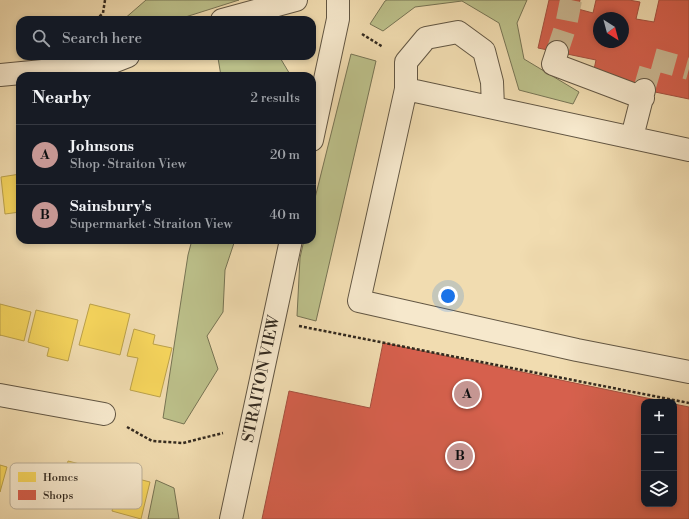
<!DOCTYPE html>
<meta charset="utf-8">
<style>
body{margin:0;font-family:"Libre Bodoni",serif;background:#242831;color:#f1f3f6}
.controls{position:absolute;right:12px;bottom:12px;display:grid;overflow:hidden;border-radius:8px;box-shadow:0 2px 6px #0003}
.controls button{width:36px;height:36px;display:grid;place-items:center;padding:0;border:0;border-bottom:1px solid #363941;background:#171b24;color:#f1f3f6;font:20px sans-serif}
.compass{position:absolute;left:593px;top:12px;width:36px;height:36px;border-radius:50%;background:#171b24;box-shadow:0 2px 6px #0003;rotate:144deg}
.you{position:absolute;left:448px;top:296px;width:14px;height:14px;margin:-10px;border:3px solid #fff;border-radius:50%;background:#1a73e8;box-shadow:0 0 0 6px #1a73e833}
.badge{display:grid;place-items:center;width:26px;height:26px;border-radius:50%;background:#c59692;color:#111;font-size:13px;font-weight:700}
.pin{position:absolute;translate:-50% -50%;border:2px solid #fff;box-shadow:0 1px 4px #0006}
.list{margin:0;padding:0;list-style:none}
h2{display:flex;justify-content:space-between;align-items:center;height:52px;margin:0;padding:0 16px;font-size:17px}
h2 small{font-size:13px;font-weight:400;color:#9ea1a6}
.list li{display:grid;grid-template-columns:26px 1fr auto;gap:12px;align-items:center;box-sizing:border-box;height:60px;padding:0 16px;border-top:1px solid #363941}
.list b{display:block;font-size:15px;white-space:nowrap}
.list p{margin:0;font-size:13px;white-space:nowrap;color:#9ea1a6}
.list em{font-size:13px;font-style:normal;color:#9ea1a6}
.icon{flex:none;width:22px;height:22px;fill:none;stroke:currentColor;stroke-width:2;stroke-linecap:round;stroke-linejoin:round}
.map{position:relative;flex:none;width:689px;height:519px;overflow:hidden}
.search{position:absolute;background:#171b24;box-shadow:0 2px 6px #0003;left:16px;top:16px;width:300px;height:44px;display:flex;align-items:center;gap:10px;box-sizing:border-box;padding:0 14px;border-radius:12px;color:#9ea1a6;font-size:15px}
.panel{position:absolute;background:#171b24;box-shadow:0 2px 6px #0003;left:16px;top:72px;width:300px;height:172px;border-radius:12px}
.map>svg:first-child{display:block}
.green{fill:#bcc08a;stroke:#777454}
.homes{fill:#f6d55c;stroke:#bba14a}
.shops{fill:#d6604d;stroke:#a5503f;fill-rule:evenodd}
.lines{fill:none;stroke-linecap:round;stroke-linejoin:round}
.minor-tunnel{stroke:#cbb893;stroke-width:22;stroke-dasharray:22 11;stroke-linecap:butt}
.minor-casing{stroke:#625643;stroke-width:24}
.path{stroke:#32291f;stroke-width:2.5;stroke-dasharray:3 2;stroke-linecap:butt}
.minor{stroke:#f6e8cc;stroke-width:22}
.labels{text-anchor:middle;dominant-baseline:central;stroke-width:4;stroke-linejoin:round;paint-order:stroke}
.street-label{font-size:16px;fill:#32291f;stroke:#f6e8cc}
.key{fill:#f6e8cc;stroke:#bbaf98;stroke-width:1}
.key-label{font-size:11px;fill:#32291f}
</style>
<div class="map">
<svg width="689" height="519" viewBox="0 0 689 519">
<rect width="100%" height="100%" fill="#f1dcb0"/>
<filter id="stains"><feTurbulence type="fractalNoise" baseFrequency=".005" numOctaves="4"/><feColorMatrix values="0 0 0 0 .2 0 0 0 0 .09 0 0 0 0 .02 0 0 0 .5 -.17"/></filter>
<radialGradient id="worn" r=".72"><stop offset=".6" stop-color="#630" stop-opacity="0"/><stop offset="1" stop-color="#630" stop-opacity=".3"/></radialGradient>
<path class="green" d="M 146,0 L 239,0 L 176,20 L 123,20 Z
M 387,0 L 527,0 L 517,23 L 524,59 L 579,92 L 573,104 L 519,90 L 499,23 L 462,1 L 415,7 L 383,31 L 370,24 L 385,1 Z
M 351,54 L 376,61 L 316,321 L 297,316 L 300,258 L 304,240 L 312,240 L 312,210 Z
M 221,56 L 279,56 L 291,76 L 221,76 L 218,58 Z
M 192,240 L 235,240 L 225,270 L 223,312 L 207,336 L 218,369 L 184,424 L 163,418 L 188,255 Z
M 156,480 L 174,488 L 179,519 L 148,519 Z"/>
<path class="homes" d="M 20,174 L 20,212 L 5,214 L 1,177 Z
M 0,304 L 31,312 L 24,341 L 0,335 L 0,336 Z
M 90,304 L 130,314 L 120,355 L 79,345 Z
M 36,310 L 78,320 L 68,361 L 47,356 L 49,348 L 28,342 Z
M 134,329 L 155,335 L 153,344 L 172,348 L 160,397 L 130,390 L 138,358 L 127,356 Z
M 68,461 L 150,482 L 141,519 L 112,511 L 114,502 L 91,496 L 88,505 L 59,498 Z
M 0,465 L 7,467 L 0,492 Z"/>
<path class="shops" d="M 549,0 L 580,0 L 578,9 L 593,13 L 596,0 L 629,0 L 640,2 L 636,19 L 654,22 L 659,0 L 689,0 L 689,99 L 592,79 L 596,60 L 538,48 ZM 599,18 L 623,18 L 623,42 L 599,42 Z
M 383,343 L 666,402 L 644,402 L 644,504 L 674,504 L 674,404 L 689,407 L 689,519 L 262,519 L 289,391 L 370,408 Z"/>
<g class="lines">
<path class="minor-tunnel" d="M 557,52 L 566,25 L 571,0
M 644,90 L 653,59 L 689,69"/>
<defs>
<path id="minor" d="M 222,20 L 296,0
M 557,52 L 553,64 L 643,98
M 0,75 L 105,65 L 128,56
M 406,89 L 406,62 L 426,38 L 458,32 L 484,51 L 492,82 L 493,107
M 632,137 L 644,90
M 312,140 L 338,19 L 338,0
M 689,150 L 406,89 L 359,301 L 577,350 L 689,372
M 0,395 L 104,414
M 231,519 L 291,240"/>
</defs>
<use href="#minor" class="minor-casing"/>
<path class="path" d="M 96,20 L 103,13 L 105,0
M 362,34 L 383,47
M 299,326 L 689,403
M 127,427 L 152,441 L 183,443 L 223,433"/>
<use href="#minor" class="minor"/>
</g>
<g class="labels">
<g class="street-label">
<text transform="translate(261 379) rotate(-78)">STRAITON VIEW</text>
</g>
</g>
<rect x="10" y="463" width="132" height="46" rx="6" class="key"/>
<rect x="18" y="472" width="18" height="10" fill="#f6d55c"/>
<rect x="18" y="490" width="18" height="10" fill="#d6604d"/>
<g class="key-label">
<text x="43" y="481">Homes</text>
<text x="43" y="499">Shops</text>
</g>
<rect width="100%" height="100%" filter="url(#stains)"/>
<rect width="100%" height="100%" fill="url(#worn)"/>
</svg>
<div class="controls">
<button>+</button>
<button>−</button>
<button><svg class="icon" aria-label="layers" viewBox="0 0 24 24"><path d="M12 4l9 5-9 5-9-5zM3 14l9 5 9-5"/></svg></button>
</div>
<svg class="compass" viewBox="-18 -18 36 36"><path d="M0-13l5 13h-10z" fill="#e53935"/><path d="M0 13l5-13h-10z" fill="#9ea1a6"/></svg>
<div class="you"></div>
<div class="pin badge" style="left:467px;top:394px">A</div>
<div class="pin badge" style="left:460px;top:456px">B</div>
<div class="search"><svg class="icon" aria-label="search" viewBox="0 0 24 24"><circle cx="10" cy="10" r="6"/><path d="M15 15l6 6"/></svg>Search here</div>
<section class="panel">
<h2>Nearby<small>2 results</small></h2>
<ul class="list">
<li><span class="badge">A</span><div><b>Johnsons</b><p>Shop · Straiton View</p></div><em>20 m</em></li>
<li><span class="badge">B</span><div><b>Sainsbury's</b><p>Supermarket · Straiton View</p></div><em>40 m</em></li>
</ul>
</section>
</div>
